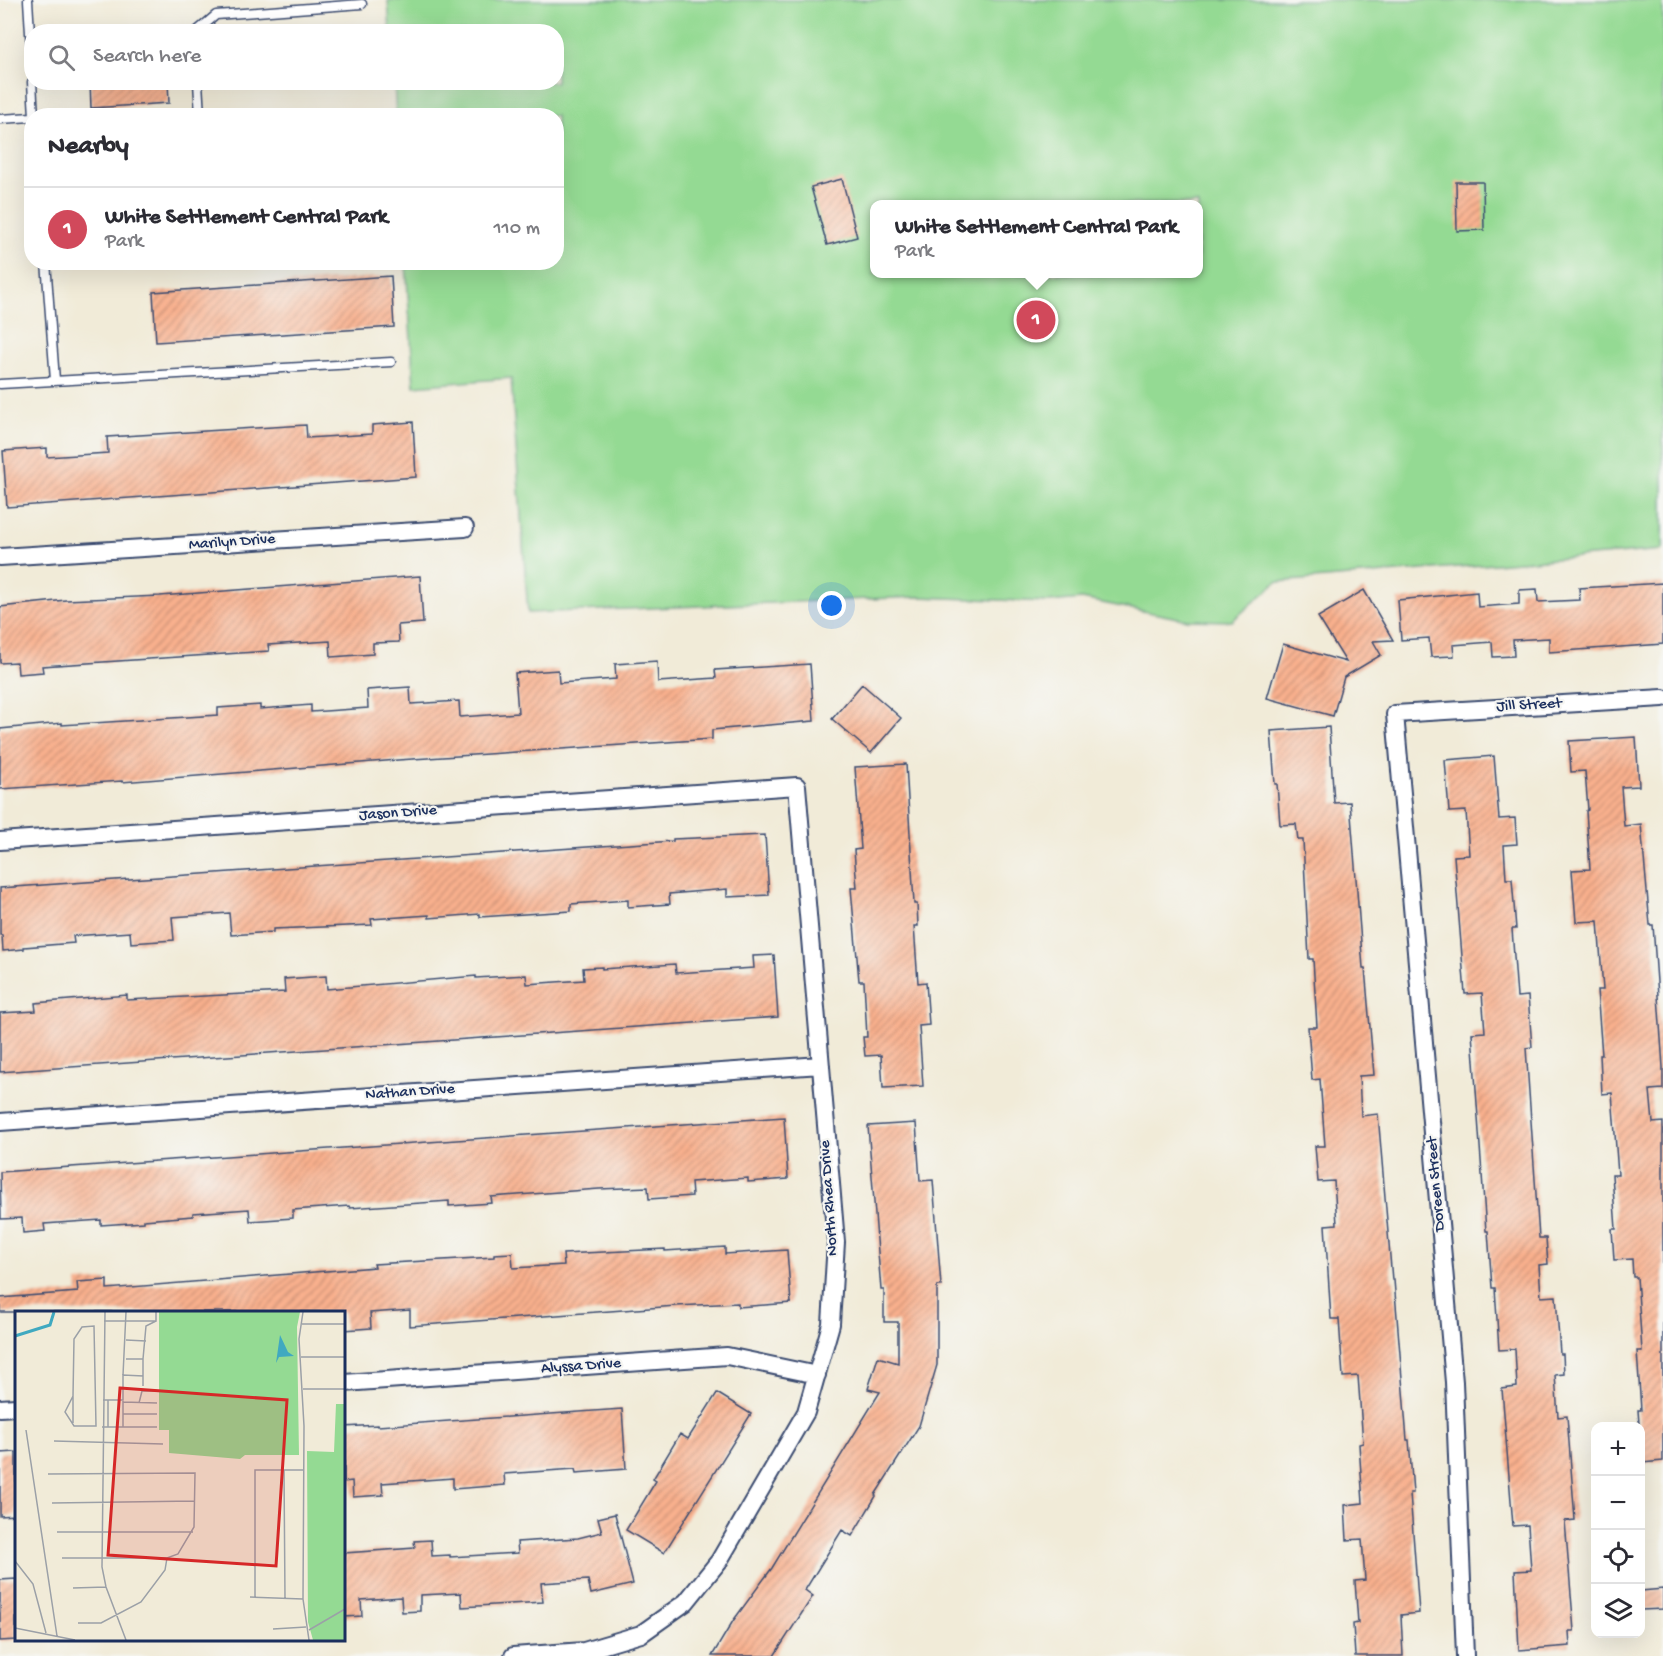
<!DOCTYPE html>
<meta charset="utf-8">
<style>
body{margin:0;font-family:"Gochi Hand",sans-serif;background:#f7f7f7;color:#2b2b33}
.controls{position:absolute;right:18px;bottom:18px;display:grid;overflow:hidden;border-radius:12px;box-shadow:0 6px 24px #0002}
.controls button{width:54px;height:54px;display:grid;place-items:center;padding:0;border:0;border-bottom:2px solid #e1e1e2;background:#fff;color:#2b2b33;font:30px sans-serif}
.you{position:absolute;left:832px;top:606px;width:21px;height:21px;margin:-15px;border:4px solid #fff;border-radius:50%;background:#1a73e8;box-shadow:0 0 0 9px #1a73e833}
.badge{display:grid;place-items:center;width:39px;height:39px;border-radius:50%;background:#d1495b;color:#fff;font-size:20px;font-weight:700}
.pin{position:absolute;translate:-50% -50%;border:3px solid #fff;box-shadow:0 2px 6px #0006}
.popup{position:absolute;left:870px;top:200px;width:333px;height:78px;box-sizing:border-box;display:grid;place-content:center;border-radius:12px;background:#fff;filter:drop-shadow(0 2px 4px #0005);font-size:20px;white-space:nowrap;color:#7c7c81}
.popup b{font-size:22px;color:#2b2b33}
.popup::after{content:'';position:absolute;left:50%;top:100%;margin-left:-12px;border:12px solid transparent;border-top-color:#fff}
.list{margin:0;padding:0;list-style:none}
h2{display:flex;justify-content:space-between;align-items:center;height:78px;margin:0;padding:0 24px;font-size:26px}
h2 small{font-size:20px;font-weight:400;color:#7c7c81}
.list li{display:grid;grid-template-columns:39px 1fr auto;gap:18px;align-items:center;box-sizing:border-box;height:84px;padding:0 24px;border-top:2px solid #e1e1e2}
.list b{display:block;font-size:22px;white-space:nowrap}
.list p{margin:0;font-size:20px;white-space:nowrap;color:#7c7c81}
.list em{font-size:20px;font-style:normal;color:#7c7c81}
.icon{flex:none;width:33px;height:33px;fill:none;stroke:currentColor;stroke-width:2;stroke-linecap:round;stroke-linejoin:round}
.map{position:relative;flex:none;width:1663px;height:1656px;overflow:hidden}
.search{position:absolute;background:#fff;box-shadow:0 6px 24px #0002;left:24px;top:24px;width:540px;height:66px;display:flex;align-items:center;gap:15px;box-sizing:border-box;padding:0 21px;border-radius:24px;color:#7c7c81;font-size:22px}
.panel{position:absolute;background:#fff;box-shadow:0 6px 24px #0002;left:24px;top:108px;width:540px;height:162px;border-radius:24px}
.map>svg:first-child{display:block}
.park{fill:#94da93;stroke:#588478;stroke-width:1.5;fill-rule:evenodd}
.building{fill:url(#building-hatch)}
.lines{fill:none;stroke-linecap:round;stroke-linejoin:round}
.lane-casing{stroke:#3b4b70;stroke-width:11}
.street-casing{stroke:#3b4b70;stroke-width:20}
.lane{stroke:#fff;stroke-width:8}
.street{stroke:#fff;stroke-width:16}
.labels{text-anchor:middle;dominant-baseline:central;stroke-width:4.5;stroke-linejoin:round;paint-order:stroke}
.street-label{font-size:16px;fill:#1b2f5e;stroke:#f6f6f2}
.inset-river{fill:none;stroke:#40a9c0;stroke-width:3}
.inset-road{fill:none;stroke:#9ba0a7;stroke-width:1.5}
.view{fill:#d62828;fill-opacity:0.15;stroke:#d62828;stroke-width:3}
.inset-edge{fill:none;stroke:#1b2f5e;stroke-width:3}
</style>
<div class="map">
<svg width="1663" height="1656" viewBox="0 0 1663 1656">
<defs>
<pattern id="building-hatch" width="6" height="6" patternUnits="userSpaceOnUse" patternTransform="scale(1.5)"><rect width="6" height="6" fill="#f9b08d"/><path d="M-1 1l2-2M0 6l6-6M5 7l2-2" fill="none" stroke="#c99076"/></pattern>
</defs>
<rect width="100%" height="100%" fill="#f6f6f2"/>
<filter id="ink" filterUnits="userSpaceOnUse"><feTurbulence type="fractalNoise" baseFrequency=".0167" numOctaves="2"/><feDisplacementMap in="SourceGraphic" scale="12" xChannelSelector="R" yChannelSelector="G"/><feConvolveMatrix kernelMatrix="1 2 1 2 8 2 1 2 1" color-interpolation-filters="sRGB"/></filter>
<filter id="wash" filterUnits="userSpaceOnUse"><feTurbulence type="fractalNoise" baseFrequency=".008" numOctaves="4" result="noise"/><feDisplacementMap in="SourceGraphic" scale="24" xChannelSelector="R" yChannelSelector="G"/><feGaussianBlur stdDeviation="1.35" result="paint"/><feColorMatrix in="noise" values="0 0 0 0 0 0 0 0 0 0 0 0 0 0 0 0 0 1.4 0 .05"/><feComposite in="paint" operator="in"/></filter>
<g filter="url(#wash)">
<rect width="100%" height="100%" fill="#f1ebd8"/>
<path class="park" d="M 388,0 L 1663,0 L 1663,550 L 1277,582 L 1232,621 L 1188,620 L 1082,599 L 1049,602 L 919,597 L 528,613 L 511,378 L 414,386 L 406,263 L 556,262 L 556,116 L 396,115 L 394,83 L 556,82 L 556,32 L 390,31 ZM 874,204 L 1198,204 L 1198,274 L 874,274 Z"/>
<g id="blocks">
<path class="building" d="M 90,82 L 168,82 L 169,103 L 91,108 Z
M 842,179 L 857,237 L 827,245 L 811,187 Z
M 1456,182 L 1483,182 L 1484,230 L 1457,231 Z
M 391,276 L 394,327 L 156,342 L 153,292 Z
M 413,422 L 416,477 L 7,507 L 3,451 L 47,448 L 47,457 L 108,453 L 107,437 L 306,425 L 307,438 L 372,434 L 372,425 Z
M 420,576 L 423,623 L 398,625 L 399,642 L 373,643 L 373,654 L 331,657 L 330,641 L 268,645 L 269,651 L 42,666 L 43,672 L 18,674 L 17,662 L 0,663 L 0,607 L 66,600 L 160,596 Z
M 1663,583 L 1663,644 L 1549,652 L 1549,638 L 1513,640 L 1514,656 L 1493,657 L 1492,642 L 1453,645 L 1454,656 L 1431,657 L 1429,638 L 1401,640 L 1398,600 L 1477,592 L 1478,607 L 1519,604 L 1519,590 L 1537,589 L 1538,602 L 1580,600 L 1579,588 Z
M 1364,590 L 1393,640 L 1373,641 L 1381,655 L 1344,677 L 1333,716 L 1267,698 L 1283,644 L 1346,662 L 1318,617 Z
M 657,661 L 658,682 L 716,678 L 715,670 L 810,664 L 814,721 L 712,730 L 712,739 L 398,760 L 122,782 L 122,781 L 0,789 L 0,729 L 62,723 L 62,725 L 218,715 L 218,708 L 260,705 L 260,709 L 311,705 L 311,712 L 368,708 L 367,690 L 410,687 L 411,704 L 459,701 L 460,717 L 518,713 L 515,673 L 558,670 L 559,683 L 616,679 L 615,664 Z
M 862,684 L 901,718 L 871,753 L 832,719 Z
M 1329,727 L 1334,803 L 1350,802 L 1363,968 L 1365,968 L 1374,1075 L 1359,1076 L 1361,1116 L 1378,1114 L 1392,1280 L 1394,1280 L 1407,1440 L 1409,1440 L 1413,1493 L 1410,1493 L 1419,1613 L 1401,1615 L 1403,1656 L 1355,1656 L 1353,1624 L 1358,1623 L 1355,1581 L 1365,1580 L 1362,1539 L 1347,1540 L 1345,1505 L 1363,1503 L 1359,1444 L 1363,1443 L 1358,1376 L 1343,1377 L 1339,1319 L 1331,1319 L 1325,1225 L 1337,1224 L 1334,1181 L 1318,1182 L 1315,1146 L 1325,1146 L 1320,1079 L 1312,1080 L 1308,1027 L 1317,1027 L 1313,959 L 1309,959 L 1303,840 L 1298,840 L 1296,824 L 1280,825 L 1277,784 L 1275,784 L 1271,731 Z
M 1636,737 L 1639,786 L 1621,787 L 1624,826 L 1641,824 L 1650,925 L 1653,925 L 1663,1067 L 1663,1089 L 1650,1090 L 1653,1123 L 1663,1122 L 1663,1461 L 1642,1463 L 1638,1410 L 1641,1410 L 1637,1351 L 1642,1351 L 1637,1277 L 1633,1277 L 1632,1259 L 1614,1260 L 1612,1229 L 1616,1229 L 1612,1175 L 1618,1175 L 1612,1093 L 1602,1094 L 1600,1055 L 1602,1055 L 1597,990 L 1603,990 L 1598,921 L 1576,922 L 1572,870 L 1590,869 L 1586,811 L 1588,810 L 1585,771 L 1571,772 L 1569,741 Z
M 1494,756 L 1499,819 L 1515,818 L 1517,844 L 1504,845 L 1506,879 L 1512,879 L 1516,929 L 1512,929 L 1517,997 L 1528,996 L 1532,1047 L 1526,1048 L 1539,1238 L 1546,1238 L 1548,1264 L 1539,1265 L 1541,1297 L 1556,1296 L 1560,1354 L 1563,1354 L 1564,1374 L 1555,1375 L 1558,1417 L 1567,1416 L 1575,1520 L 1565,1521 L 1574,1631 L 1569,1631 L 1570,1646 L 1519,1650 L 1515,1571 L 1531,1570 L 1528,1525 L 1513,1526 L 1502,1389 L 1517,1387 L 1515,1349 L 1499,1350 L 1495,1288 L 1492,1288 L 1488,1231 L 1486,1231 L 1472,1033 L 1485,1032 L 1482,993 L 1465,994 L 1454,856 L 1469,855 L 1466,811 L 1449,812 L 1445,760 Z
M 906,764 L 914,904 L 917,904 L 918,926 L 914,926 L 918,983 L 926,982 L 929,1025 L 919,1026 L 923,1086 L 883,1088 L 881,1055 L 865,1056 L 863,1037 L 867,1037 L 864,981 L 859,981 L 851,888 L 857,888 L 854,850 L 861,849 L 855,767 Z
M 765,835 L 769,895 L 727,897 L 727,889 L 669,894 L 670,904 L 628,907 L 628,900 L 571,904 L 571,911 L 480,917 L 480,914 L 429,918 L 429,915 L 371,919 L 372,925 L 273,929 L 273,932 L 231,935 L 229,913 L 172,917 L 174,940 L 131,943 L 130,932 L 73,936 L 74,943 L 24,947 L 24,949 L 3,951 L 2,935 L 0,935 L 0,888 L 673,841 L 673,839 Z
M 774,955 L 778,1017 L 0,1072 L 0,1013 L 36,1011 L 35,1003 L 127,995 L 127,1000 L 285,992 L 284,979 L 326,976 L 327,989 L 476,976 L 476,978 L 526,975 L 527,984 L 584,980 L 583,968 L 602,967 L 602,969 L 675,964 L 676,973 L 754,968 L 753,956 Z
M 784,1117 L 788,1179 L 748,1182 L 748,1178 L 691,1182 L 692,1196 L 649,1199 L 648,1187 L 599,1189 L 491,1197 L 492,1203 L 449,1206 L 449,1201 L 350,1208 L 349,1206 L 293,1210 L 293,1218 L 250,1221 L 249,1209 L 193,1213 L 193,1216 L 144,1220 L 144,1222 L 101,1225 L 101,1220 L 44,1224 L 45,1231 L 23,1233 L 22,1218 L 1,1219 L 0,1172 Z
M 916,1123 L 920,1181 L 933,1180 L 941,1286 L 937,1286 L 937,1365 L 919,1426 L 875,1495 L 876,1496 L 852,1536 L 842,1530 L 805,1590 L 813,1596 L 774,1656 L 712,1656 L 733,1621 L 772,1568 L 880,1392 L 868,1389 L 878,1357 L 898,1363 L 898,1322 L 884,1322 L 884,1290 L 881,1290 L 868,1126 Z
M 725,1247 L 725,1254 L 787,1250 L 791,1303 L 738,1307 L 738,1303 L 676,1306 L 410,1326 L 410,1310 L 370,1313 L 371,1328 L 344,1330 L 344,1312 L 0,1312 L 0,1298 L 78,1292 L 77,1282 L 107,1280 L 107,1289 L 375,1267 L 374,1264 L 494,1257 L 494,1254 L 512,1253 L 513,1268 L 564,1265 L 563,1254 L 665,1249 L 665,1251 Z
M 717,1393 L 751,1414 L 664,1553 L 626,1530 L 656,1481 L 653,1479 L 680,1434 L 688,1439 Z
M 622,1409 L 626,1469 L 576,1473 L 575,1469 L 504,1474 L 505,1485 L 453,1489 L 453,1478 L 382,1483 L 383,1495 L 353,1497 L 352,1481 L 344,1482 L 344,1427 L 378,1425 L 378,1426 Z
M 16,1452 L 16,1515 L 0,1516 L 0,1453 Z
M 615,1514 L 633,1584 L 591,1594 L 588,1580 L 541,1583 L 543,1602 L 462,1607 L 461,1593 L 420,1595 L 420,1611 L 402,1612 L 401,1597 L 361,1600 L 362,1616 L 344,1617 L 344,1553 L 415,1548 L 414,1541 L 431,1540 L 432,1556 L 450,1555 L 450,1557 L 518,1553 L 517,1542 L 578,1538 L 602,1532 L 598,1518 Z
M 16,1579 L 16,1640 L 0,1641 L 0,1580 Z
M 1663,1589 L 1663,1609 L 1641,1610 L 1641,1591 Z"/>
</g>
</g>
<g filter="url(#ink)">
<use href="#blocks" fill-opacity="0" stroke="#3b4b70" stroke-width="1.5"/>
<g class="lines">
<defs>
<path id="lane" d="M 28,0 L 32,66
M 196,32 L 216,15 L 362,4
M 32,82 L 34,116
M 198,82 L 200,116
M 0,119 L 32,117
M 46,262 L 55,380
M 0,384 L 391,362"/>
<path id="street" d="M 0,557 L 465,528
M 0,841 L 797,786 L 836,1242 L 831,1324 L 806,1412 L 719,1561 L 686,1602 L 641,1634 L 584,1651 L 513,1656
M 0,1122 L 821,1065
M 344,1383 L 727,1356 L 817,1375
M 0,1408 L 16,1407
M 1465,1656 L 1454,1382 L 1395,714 L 1663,698"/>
</defs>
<use href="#lane" class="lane-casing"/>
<use href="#street" class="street-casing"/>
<use href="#lane" class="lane"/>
<use href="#street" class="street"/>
</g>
</g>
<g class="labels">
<g class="street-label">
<text transform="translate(232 543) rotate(-4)">Marilyn Drive</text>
<text transform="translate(1529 706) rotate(-3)">Jill Street</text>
<text transform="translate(398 814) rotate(-4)">Jason Drive</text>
<text transform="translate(410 1093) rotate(-4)">Nathan Drive</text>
<text transform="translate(1437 1184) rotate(-95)">Doreen Street</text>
<text transform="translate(830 1198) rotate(-94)">North Rhea Drive</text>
<text transform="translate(581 1367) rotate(-4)">Alyssa Drive</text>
</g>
</g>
<g transform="translate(15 1311)">
<rect width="330" height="330" fill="#f1ebd8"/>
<path d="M 321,93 L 330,93 L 330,329 L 298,329 L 293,311 L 292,140 L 319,141 Z" fill="#94da93"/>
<path d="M 144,1 L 285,1 L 282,16 L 284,144 L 230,144 L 225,148 L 154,142 L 154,119 L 144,119 Z" fill="#94da93"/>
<path d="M 265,24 L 273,41 L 279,45 L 264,46 L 261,52 Z" fill="#40a9c0"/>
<path class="inset-river" d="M 0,25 L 35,14 L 39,1"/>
<path class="inset-road" d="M 90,1 L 87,256 L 91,276 L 111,329M 288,1 L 284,28 L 289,115 L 288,288 L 294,329M 89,10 L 141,10 L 141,1M 287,13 L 330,13M 79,15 L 81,115 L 59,115 L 50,101 L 58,85 L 59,28 L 67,16 ZM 111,29 L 131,30M 286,46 L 330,46M 111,48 L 128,48 L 128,65M 128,48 L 131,15 L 141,10M 108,64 L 111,1M 288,78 L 330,78M 88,89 L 108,89 L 108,64 L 128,65 L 128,75M 108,90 L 108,116M 108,91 L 142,92M 124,92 L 127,80 L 141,80M 108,103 L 142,103M 58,112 L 58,85M 87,116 L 142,116M 93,116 L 93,89M 11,119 L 42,325M 39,130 L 148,133M 269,159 L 270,287M 33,163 L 180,162 L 179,216 L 163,243 L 152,247 L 47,247M 37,192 L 180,190M 42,221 L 178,221M 0,250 L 18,273 L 31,322M 58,277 L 91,276M 235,286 L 288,288M 240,287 L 240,159 L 288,159M 63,312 L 86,312 L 126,291 L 150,259 L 152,247M 0,317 L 60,329M 258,318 L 291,316M 294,319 L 330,298"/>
<path class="view" d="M 105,77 L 272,89 L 261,255 L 93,244 Z"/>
<rect width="330" height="330" class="inset-edge"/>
</g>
</svg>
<div class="controls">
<button>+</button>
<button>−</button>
<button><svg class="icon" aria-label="locate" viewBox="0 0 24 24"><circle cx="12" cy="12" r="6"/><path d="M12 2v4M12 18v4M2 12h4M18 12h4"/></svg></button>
<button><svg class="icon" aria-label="layers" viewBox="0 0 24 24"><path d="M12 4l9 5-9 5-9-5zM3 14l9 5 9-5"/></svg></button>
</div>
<div class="you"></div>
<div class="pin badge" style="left:1036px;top:320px">1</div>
<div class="popup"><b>White Settlement Central Park</b>Park</div>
<div class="search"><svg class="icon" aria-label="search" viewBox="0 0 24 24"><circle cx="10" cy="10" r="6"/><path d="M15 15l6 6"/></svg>Search here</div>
<section class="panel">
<h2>Nearby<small></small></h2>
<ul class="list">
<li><span class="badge">1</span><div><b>White Settlement Central Park</b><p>Park</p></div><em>110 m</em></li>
</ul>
</section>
</div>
